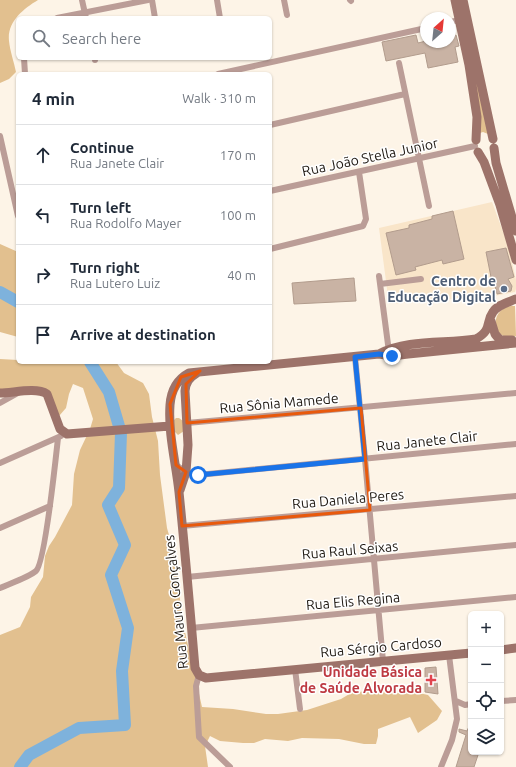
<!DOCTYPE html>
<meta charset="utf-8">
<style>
body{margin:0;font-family:Ubuntu,sans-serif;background:#f2f2f3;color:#1f2937}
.controls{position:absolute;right:12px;bottom:12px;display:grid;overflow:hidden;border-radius:6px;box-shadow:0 1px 3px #0004}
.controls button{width:36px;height:36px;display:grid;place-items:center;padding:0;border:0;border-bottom:1px solid #e0e1e3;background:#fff;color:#1f2937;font:20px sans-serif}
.compass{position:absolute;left:420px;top:12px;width:36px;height:36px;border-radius:50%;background:#fff;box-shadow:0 1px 3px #0004;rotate:27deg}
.stop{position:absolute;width:12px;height:12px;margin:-9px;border:3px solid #1a73e8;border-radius:50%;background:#fff}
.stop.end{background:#1a73e8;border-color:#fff;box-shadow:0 1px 4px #0008}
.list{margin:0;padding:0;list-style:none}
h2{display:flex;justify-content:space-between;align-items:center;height:52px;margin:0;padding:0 16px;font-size:17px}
h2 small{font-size:13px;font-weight:400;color:#747a83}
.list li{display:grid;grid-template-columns:26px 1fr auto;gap:12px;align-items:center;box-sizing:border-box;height:60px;padding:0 16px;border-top:1px solid #e0e1e3}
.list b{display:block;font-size:15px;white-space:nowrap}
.list p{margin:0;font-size:13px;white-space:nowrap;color:#747a83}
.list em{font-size:13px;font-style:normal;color:#747a83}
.icon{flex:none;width:22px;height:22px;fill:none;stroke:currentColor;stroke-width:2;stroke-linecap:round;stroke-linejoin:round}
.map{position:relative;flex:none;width:516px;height:767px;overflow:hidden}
.search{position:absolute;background:#fff;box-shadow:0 1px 3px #0004;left:16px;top:16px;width:256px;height:44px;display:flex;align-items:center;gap:10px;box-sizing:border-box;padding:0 14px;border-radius:6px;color:#747a83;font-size:15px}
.panel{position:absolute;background:#fff;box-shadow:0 1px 3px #0004;left:16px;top:72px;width:256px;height:292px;border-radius:6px}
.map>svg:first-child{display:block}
.built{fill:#f9e5c9}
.green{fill:#e2c08f}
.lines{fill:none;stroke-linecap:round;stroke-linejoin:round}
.river{stroke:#7eb2dc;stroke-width:12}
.building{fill:#c9b3a4;stroke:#b29c8d}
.street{stroke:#bb9d97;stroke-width:6}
.secondary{stroke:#9d736a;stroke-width:9}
.route{stroke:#1a73e8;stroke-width:5}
.marked{fill:none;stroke:#e8590c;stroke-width:3;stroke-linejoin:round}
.service-dot{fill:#5c6f8a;stroke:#fff;stroke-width:1.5}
.health-dot{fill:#e0444e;stroke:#fff;stroke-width:1.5}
.labels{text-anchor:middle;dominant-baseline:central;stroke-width:3;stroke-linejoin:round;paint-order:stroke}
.street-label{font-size:14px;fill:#201a13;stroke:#fff}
.service-label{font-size:14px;font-weight:bold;fill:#4e5e75;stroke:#fff;text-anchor:end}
.health-label{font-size:14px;font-weight:bold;fill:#be3a42;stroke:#fff;text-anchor:end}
</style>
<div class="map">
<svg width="516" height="767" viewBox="0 0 516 767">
<rect width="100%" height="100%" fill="#fdf4e7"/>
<path class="built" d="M 492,202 L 508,245 L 516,280 L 516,289 L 515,292 L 494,296 L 389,304 L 379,228 Z"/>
<path class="green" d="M 0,0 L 38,0 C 23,9 7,22 9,41 C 10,51 14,62 16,72 L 9,79 L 0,83 Z
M 461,3 L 488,134 L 483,132 L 480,133 Z
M 0,244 L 18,252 L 18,337 L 0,332 Z
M 515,306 L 516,336 C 496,344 488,316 505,308 C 508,306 512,306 515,306 Z
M 0,359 L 18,360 L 18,362 L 116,362 L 124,373 L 143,383 L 149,394 L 152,417 L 158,441 L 160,475 L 167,528 L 176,560 L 182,619 L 202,707 L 233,709 L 266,714 L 278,714 L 307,710 L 341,699 L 351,693 L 391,688 L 396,694 L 407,689 L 417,690 L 419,693 L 428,695 L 442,711 L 437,720 L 418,733 L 410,717 L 378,729 L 378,736 L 376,744 L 364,744 L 339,739 L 302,738 L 288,741 L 265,739 L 254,743 L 243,743 L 220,741 L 210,736 L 205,746 L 208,767 L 0,767 L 0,635 L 20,627 L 30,607 L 31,597 L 43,577 L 45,556 L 49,546 L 55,537 L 72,505 L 74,474 L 80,450 L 90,429 L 93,419 L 83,388 L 73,384 L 69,394 L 66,408 L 59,416 L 47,399 L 39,392 L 0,395 Z
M 176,418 L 179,418 L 183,421 L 184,431 L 178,435 L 174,431 L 173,421 Z"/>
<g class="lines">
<path class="river" d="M 0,292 L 18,302
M 20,767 L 29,755 L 79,728 L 125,725 L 122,671 L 128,628 L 111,575 L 125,545 L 108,505 L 119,488 L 121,433 L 109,392 L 90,362"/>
</g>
<path class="building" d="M 416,35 L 418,43 L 426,41 L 450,42 L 450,37 L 456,35 L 459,46 L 455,47 L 458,62 L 428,68 L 425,53 L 386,61 L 382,42 Z
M 453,211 L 464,259 L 443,264 L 442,260 L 415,267 L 416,270 L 396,275 L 386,233 L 409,228 L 409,225 L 432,219 L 432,216 Z
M 506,248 L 514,277 L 508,279 L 512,286 L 511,291 L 497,294 L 494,282 L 492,282 L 486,252 Z
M 354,278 L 356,301 L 294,304 L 292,283 Z
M 436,667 L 438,694 L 425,692 L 425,668 Z
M 471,722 L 471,752 L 479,752 L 474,767 L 456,767 L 466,735 L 459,732 L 459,729 L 467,731 Z"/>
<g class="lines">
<path class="street" d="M 82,0 L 86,18
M 152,0 L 155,18
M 217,0 L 220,18
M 284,0 L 287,15
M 350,0 L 351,1
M 57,18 L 148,0
M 450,22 L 460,20
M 24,58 L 25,74
M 95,58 L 95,60
M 399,63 L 429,206
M 218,74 L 426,28
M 270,125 L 405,94
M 0,136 L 18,216
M 270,191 L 475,146
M 270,249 L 363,226 L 366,219 L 359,172
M 379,276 L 389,352
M 380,284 L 421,279
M 355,357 L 365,459 L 383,661
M 0,403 L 18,393
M 187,423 L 516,393
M 0,463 L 61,436
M 176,465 L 186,472 L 198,475 L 516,444
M 182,526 L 516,496
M 0,528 L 50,506
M 187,577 L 516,545
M 0,588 C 9,584 29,577 36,571 C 45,563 56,456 58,438
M 191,628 L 516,597
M 295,669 L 300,709
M 199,675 L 196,686 L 199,737 L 230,767
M 456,701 L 465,705 L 471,704
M 501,701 L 516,700
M 441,767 L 452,740 L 457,719 L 449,655"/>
<path class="secondary" d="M 455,0 L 469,65 L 477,117 L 476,140
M 463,0 L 493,139
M 494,148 L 496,163 L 516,231
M 478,152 L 484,162 L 500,205 L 516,260
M 491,321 L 495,334 L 500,340 L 512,340
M 379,354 C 408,339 445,344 476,339 C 493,329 485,323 493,312 C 497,305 509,302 516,299
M 0,393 C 13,393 36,387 47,394 L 60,429 L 67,434 L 170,426
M 180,490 L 186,472 L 188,445 L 185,391 C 186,382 189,378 197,373
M 501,650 L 516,648
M 471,653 L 206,678 L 199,675 L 195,668 C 190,609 185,551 179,492 C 176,463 168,434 170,405 C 171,391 176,380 189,373 L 379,354 L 392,356 L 408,354 L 516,343"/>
</g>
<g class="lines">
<path class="route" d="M 198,475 L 365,459 L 355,357 L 379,354 L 392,356"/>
</g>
<path class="marked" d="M 200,371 L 186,384 L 187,423 L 361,408 L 370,510 L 182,526 L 179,492 L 186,472 L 176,465 L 170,404 L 181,377 Z"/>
<circle class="service-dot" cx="504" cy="289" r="4"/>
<path class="health-dot" d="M429 674h4v4h4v4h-4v4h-4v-4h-4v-4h4z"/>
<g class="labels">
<g class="street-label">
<text transform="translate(370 157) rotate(-12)">Rua João Stella Junior</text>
<text transform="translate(279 403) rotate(-5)">Rua Sônia Mamede</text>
<text transform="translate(427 441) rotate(-6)">Rua Janete Clair</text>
<text transform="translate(348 499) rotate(-5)">Rua Daniela Peres</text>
<text transform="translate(350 550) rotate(-5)">Rua Raul Seixas</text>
<text transform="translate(353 601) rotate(-5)">Rua Elis Regina</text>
<text transform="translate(176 602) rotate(-96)">Rua Mauro Gonçalves</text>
<text transform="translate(381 647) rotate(-5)">Rua Sérgio Cardoso</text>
</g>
<g class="service-label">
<text x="496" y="281">Centro de<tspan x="496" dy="16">Educação Digital</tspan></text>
</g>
<g class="health-label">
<text x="422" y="672">Unidade Básica<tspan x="422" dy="16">de Saúde Alvorada</tspan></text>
</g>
</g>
</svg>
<div class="controls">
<button>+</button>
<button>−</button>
<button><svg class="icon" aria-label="locate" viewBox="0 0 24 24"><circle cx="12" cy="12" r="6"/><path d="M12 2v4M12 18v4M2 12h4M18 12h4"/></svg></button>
<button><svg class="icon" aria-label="layers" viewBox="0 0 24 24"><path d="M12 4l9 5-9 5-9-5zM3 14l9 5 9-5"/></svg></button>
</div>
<svg class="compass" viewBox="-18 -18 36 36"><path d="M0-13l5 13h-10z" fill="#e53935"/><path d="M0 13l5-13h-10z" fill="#747a83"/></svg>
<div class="stop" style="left:198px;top:475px"></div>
<div class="stop end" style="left:392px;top:356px"></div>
<div class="search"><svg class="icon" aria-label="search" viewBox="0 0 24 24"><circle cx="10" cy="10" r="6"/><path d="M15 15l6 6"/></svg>Search here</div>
<section class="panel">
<h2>4 min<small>Walk · 310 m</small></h2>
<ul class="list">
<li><svg class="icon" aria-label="ahead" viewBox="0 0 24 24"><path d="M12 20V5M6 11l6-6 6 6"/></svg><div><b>Continue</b><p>Rua Janete Clair</p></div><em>170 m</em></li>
<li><svg class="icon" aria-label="left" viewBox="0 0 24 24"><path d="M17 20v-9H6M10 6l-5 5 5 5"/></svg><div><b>Turn left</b><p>Rua Rodolfo Mayer</p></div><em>100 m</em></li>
<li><svg class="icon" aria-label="right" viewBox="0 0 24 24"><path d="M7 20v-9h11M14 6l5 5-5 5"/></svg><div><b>Turn right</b><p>Rua Lutero Luiz</p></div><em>40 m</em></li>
<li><svg class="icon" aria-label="arrive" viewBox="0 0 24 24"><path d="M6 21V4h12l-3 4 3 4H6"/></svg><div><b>Arrive at destination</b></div></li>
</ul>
</section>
</div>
